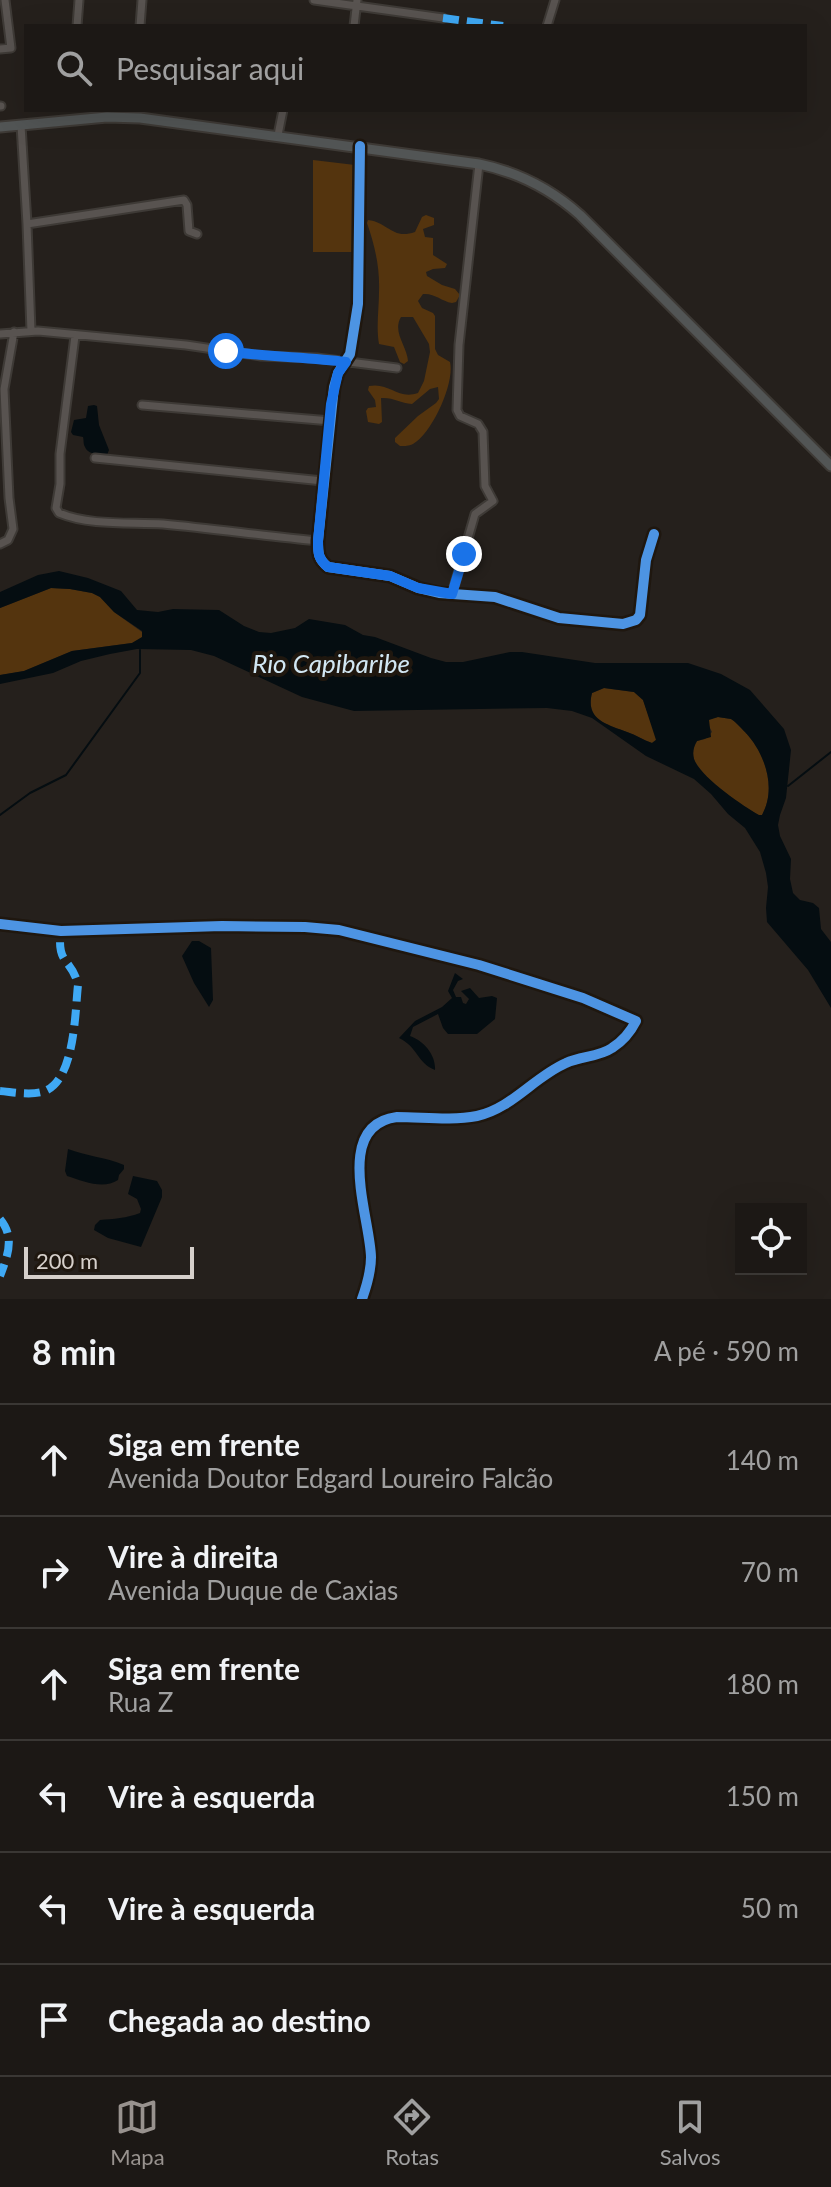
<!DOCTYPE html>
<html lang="pt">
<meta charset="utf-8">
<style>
body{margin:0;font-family:Lato,sans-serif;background:#25211e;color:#f1f3f6}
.controls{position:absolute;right:24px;bottom:24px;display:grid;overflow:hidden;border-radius:0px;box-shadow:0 8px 32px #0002}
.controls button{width:72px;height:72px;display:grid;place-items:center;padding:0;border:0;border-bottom:2px solid #3a3734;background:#1c1815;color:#f1f3f6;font:40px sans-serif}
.scale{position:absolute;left:24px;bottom:20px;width:170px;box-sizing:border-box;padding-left:8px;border:4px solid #d6d0cb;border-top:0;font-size:22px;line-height:28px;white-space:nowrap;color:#d6d0cb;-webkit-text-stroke:6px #1f170f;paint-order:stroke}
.stop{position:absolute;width:24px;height:24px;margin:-18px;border:6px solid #1a73e8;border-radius:50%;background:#fff}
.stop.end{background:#1a73e8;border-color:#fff;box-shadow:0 2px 8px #0008}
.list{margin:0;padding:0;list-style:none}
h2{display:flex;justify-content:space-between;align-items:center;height:104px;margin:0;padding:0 32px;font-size:34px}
h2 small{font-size:26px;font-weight:400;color:#a0a0a0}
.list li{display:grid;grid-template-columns:52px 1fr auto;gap:24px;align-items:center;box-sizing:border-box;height:112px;padding:0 32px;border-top:2px solid #3a3734}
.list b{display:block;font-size:30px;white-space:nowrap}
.list p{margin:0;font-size:26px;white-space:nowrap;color:#a0a0a0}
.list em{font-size:26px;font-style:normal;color:#a0a0a0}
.icon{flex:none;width:44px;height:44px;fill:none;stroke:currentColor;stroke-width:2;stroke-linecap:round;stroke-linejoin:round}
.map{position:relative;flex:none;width:831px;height:1299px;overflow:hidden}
.search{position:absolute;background:#1c1815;box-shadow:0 8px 32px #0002;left:24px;right:24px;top:24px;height:88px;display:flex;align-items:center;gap:20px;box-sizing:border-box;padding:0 28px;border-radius:0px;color:#a0a0a0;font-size:30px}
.sheet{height:776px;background:#1c1815}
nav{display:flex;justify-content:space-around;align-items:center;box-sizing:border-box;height:112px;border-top:2px solid #3a3734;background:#1c1815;font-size:22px;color:#a0a0a0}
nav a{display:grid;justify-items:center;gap:4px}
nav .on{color:#98928e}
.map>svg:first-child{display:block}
.green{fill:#54340e}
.water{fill:#050d11;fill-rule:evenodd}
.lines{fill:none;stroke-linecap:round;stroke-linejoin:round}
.stream{stroke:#050d11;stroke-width:2}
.minor-casing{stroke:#3e3a36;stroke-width:11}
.major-casing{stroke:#3e3a36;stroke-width:13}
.minor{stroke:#585350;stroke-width:7}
.major{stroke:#525555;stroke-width:9}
.quiet{stroke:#3fa9f5;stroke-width:8;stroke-dasharray:16 8;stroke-linecap:butt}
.cycleway-casing{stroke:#1f170f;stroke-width:15}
.cycleway{stroke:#4d94e3;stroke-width:10}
.route{stroke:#1a73e8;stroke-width:10}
.labels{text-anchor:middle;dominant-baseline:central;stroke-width:8;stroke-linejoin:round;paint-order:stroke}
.water-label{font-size:26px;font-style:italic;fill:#d2e7f3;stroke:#1f170f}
</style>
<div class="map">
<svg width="831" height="1299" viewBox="0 0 831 1299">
<rect width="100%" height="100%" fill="#25201c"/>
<path class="green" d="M 313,160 L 355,165 L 356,252 L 313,252 Z
M 426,215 L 434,218 L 434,225 L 423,229 L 425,237 L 433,238 L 433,255 L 447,264 L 445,268 L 433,269 L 426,272 L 427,276 L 442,285 L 455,289 L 460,295 L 456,302 L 452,303 C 441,301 435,293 423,294 L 418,301 L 422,308 L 433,313 L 435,316 L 435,349 L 438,355 L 450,362 C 455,383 432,433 413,444 C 408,446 406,446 400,446 L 395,442 L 395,438 L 418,416 L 436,403 L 439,399 L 438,387 L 430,389 L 412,404 C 400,403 393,397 381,398 L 382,422 L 379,424 L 368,422 L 366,411 L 368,408 L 376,407 L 375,400 L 368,390 L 369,386 C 390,382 397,400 418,393 L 424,381 L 430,352 L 429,344 L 413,317 L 401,317 C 392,332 407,346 408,361 L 404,364 L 400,362 L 394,347 L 379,344 C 376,327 379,309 379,292 C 380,268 375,246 367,223 L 368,220 C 388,222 392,240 415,232 L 422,217 Z
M 51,588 L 70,589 L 92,593 L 100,597 L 114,612 L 142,632 L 143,637 L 132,643 L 72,651 L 24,671 L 0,675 L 0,608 Z
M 604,688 L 634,692 L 643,700 L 657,739 L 652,743 C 643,740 636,735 627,732 C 607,724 585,720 592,693 Z
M 718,717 C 722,718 727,718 731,719 C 736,722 740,727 745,732 C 765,753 777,788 762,815 L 760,816 C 743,806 701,778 694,759 C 692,752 694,746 697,741 L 705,739 L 712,732 L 709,726 L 709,719 Z"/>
<path class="water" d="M 94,405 L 97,406 L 99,425 L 109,450 L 107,455 C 101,456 87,454 85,447 C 83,444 84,440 83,437 L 73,435 L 71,432 L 74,420 L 86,418 L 88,406 Z
M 59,571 L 88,578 L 121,591 L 137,610 L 158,612 L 173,609 L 219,610 L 244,626 L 259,632 L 271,633 L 295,628 L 309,619 L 345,625 L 363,635 L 375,637 L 431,658 L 446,662 L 463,662 L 510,652 L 522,652 L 595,663 L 688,663 L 721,674 L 750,690 L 784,729 L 791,750 L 786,798 L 780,815 L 778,825 L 780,836 L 791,859 L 790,879 L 793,893 L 800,900 L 813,903 L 819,908 L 821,929 L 831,942 L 831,1008 L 808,970 L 767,922 L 766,908 L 768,887 L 766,873 L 760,852 L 745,828 L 728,814 L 711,794 L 694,779 L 646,756 L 592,718 L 572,711 L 547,708 L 354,711 L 302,697 L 214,656 L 191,650 L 137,649 L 110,654 L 81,661 L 53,673 L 0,684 L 0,675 L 24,671 L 72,651 L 132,643 L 142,637 L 142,631 L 114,612 L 100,597 L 92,593 L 70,589 L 51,588 L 0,608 L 0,592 L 38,575 ZM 604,688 L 634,692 L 643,700 L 656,740 L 652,743 C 643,740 636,735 627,732 C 607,724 585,720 592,693 ZM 718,717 C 722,718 727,718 731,719 C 736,722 741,728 745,732 C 765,753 777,788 762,815 L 759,815 C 743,806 700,777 694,759 C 692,752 694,746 697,741 L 711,737 L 709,720 Z
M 192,941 L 199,941 L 211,948 L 213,1000 L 209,1007 L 194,983 L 182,956 Z
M 455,973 L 463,979 L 458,981 L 453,990 L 456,997 L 461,997 L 463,1003 L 466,1004 L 469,999 L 461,991 L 470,988 L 479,998 L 492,996 L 497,998 L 495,1019 L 477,1034 L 448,1034 L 443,1028 L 438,1014 L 413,1027 L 410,1036 C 424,1041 436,1055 435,1070 C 417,1063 418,1047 399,1038 L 415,1021 L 442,1007 L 452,998 L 448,991 Z
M 68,1149 C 86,1156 105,1157 124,1165 L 124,1169 L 119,1175 L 118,1180 C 103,1190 83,1181 67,1176 L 65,1171 Z
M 133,1176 L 157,1181 L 162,1190 L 162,1197 L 141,1247 L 108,1238 L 94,1230 L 95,1225 L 100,1220 C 113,1219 127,1218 140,1213 L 141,1209 L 137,1199 L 128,1194 Z"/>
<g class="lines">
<path class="stream" d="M 788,786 L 831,752
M 0,815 L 30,793 L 66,775 L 140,673 L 140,650"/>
<defs>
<path id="minor" d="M 314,0 L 443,18
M 77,26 L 79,0
M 140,26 L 142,0
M 354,26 L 357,0
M 547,26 L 555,0
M 0,49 L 11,48 L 5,0
M 0,106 L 1,106
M 21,125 L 27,224 L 31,331
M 278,135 L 283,110
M 360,146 L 358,304 L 350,354 L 338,373 L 334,387 L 318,541 C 318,553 318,559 328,567 L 390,576 L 418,588 L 439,593 L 495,597 L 559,618 L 623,624 L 636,620 L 640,615 L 646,560 L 654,534
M 27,224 L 184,200 L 187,205 L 189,231 L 197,234
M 0,334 L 38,331 L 186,345 L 261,356 L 317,358 L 397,368
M 75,336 L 60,454 L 60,484 L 56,508 L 59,513 C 90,526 130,522 163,524 C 215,529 266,536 318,541
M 142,405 L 331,421
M 95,458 L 323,481
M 0,544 L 8,540 L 13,529 L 9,498 L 4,389 L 14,332
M 452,594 L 475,514 L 493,501 L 485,486 L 483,432 L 478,424 L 460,416 L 457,410 L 459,345 L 479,164
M 0,924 L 61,931 L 222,926 L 305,927 L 339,930 L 479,965 L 583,998 L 636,1021 C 630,1033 623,1041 612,1048 C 599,1057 581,1056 566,1063 C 534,1077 511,1109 477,1116 C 451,1121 423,1117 397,1117 C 333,1125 370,1217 371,1257 C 371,1272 367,1285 362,1299"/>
<path id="major" d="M 0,127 L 107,117 L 140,118 L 479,164 C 518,172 550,188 580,215 L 831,466"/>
</defs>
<use href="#minor" class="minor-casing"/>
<use href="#major" class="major-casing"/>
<use href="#minor" class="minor"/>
<use href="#major" class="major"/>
<path class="quiet" d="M 443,18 L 503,26
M 0,1091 C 13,1092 32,1096 45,1091 C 75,1079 75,1012 78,985 C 72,958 56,965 61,931
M 0,1219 C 15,1237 8,1255 0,1276"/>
<defs>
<path id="cycleway" d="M 360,146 L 358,304 L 350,354 L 338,373 L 334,387 L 318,541 C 318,553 318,559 328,567 L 390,576 L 418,588 L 439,593 L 495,597 L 559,618 L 623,624 L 636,620 L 640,615 L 646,560 L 654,534
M 0,924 L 61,931 L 222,926 L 305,927 L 339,930 L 479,965 L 583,998 L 636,1021 C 630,1033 623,1041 612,1048 C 599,1057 581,1056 566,1063 C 534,1077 511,1109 477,1116 C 451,1121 423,1117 397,1117 C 333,1125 370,1217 371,1257 C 371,1272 367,1285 362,1299"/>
</defs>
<use href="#cycleway" class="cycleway-casing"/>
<use href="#cycleway" class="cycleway"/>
</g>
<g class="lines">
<path class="route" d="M 226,351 C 266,357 306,357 346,362 L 338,373 L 331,404 L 318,541 C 318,553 318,559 328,567 L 390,576 L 418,588 L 452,594 L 464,554"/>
</g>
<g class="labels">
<g class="water-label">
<text x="331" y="663">Rio Capibaribe</text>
</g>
</g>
</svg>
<div class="controls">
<button><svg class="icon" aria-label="locate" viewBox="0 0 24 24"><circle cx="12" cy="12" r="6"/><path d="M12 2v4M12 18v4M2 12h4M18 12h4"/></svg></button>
</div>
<div class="scale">200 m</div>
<div class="stop" style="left:226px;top:351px"></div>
<div class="stop end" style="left:464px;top:554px"></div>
<div class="search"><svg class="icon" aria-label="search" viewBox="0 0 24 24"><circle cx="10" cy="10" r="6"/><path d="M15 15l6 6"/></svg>Pesquisar aqui</div>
</div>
<section class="sheet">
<h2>8 min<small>A pé · 590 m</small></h2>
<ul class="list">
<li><svg class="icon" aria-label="ahead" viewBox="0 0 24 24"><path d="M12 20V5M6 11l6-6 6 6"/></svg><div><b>Siga em frente</b><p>Avenida Doutor Edgard Loureiro Falcão</p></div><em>140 m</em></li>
<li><svg class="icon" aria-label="right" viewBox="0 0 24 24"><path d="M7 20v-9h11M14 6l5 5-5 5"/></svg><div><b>Vire à direita</b><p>Avenida Duque de Caxias</p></div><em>70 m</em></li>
<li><svg class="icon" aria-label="ahead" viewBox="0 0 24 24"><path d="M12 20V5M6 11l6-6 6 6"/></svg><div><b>Siga em frente</b><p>Rua Z</p></div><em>180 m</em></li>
<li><svg class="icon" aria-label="left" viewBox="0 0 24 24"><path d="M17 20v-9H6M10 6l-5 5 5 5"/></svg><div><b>Vire à esquerda</b></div><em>150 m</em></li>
<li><svg class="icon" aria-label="left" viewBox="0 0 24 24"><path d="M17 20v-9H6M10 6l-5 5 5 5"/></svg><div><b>Vire à esquerda</b></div><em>50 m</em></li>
<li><svg class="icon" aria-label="arrive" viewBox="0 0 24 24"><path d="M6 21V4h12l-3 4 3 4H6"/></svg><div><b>Chegada ao destino</b></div></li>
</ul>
</section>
<nav>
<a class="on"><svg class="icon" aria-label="map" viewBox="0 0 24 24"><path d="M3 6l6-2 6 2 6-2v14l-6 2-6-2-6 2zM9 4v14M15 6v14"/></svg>Mapa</a>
<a><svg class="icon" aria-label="directions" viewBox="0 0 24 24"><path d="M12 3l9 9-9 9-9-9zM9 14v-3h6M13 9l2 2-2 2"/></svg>Rotas</a>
<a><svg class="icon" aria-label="saved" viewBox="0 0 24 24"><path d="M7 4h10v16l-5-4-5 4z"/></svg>Salvos</a>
</nav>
